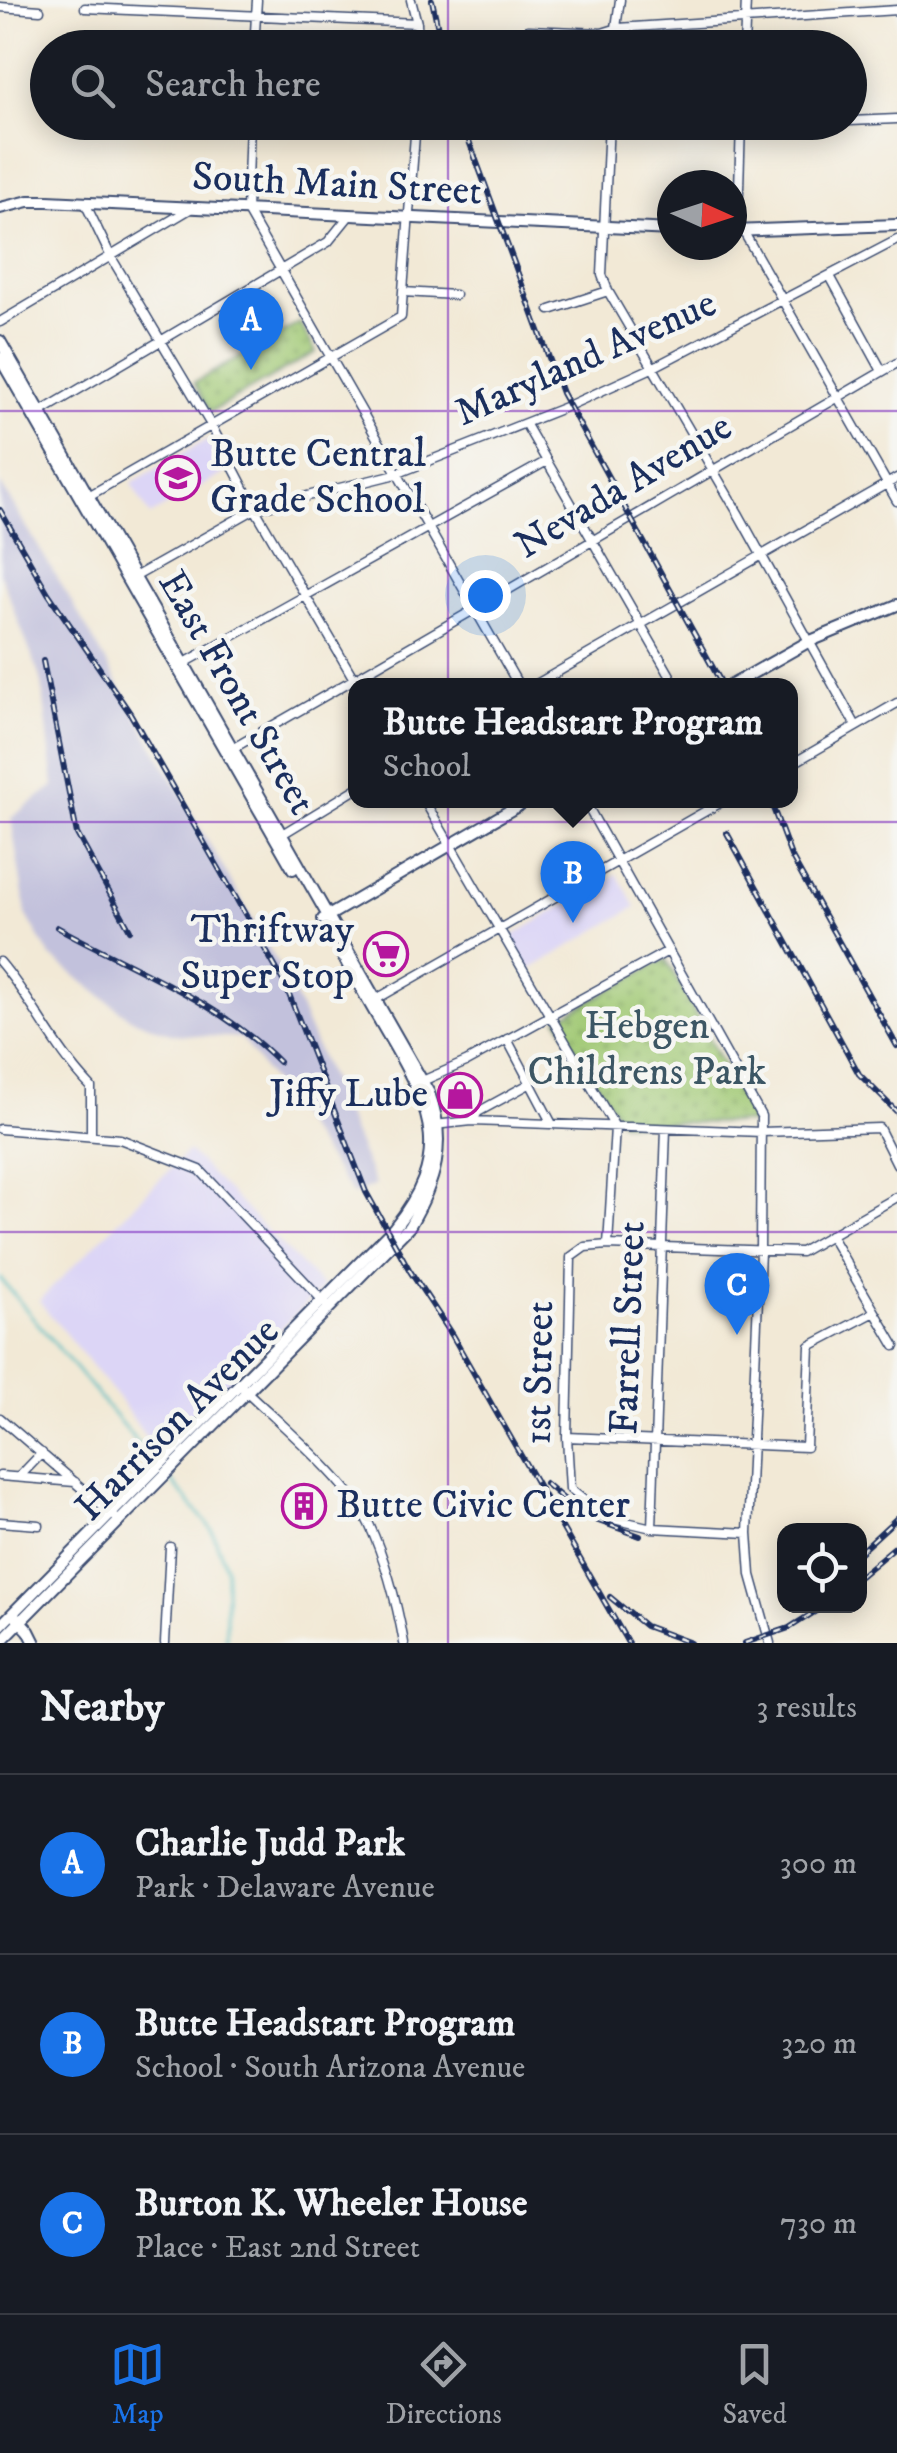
<!DOCTYPE html>
<meta charset="utf-8">
<style>
body{margin:0;font-family:"IM FELL DW Pica",serif;background:#20242c;color:#f1f3f6}
.controls{position:absolute;right:30px;bottom:30px;display:grid;overflow:hidden;border-radius:20px;box-shadow:0 5px 25px #0003}
.controls button{width:90px;height:90px;display:grid;place-items:center;padding:0;border:0;border-bottom:2px solid #363941;background:#171b24;color:#f1f3f6;font:50px sans-serif}
.compass{position:absolute;left:657px;top:170px;width:90px;height:90px;border-radius:50%;background:#171b24;box-shadow:0 5px 25px #0003;rotate:93deg}
.you{position:absolute;left:485px;top:595px;width:35px;height:35px;margin:-25px;border:8px solid #fff;border-radius:50%;background:#1a73e8;box-shadow:0 0 0 15px #1a73e833}
.badge{display:grid;place-items:center;width:65px;height:65px;border-radius:50%;background:#1a73e8;color:#fff;font-size:32px;font-weight:700}
.pin{position:absolute;translate:-50% -82px;filter:drop-shadow(0 2px 5px #0008)}
.pin::after{content:'';position:absolute;top:52px;width:35px;height:30px;background:inherit;clip-path:polygon(0 0,100% 0,50% 100%)}
.popup{position:absolute;left:348px;top:678px;width:450px;height:130px;box-sizing:border-box;display:grid;place-content:center;border-radius:20px;background:#171b24;filter:drop-shadow(0 2px 8px #0005);font-size:32px;white-space:nowrap;color:#9ea1a6}
.popup b{font-size:38px;color:#f1f3f6}
.popup::after{content:'';position:absolute;left:50%;top:100%;margin-left:-20px;border:20px solid transparent;border-top-color:#171b24}
.list{margin:0;padding:0;list-style:none}
h2{display:flex;justify-content:space-between;align-items:center;height:130px;margin:0;padding:0 40px;font-size:42px}
h2 small{font-size:32px;font-weight:400;color:#9ea1a6}
.list li{display:grid;grid-template-columns:65px 1fr auto;gap:30px;align-items:center;box-sizing:border-box;height:180px;padding:0 40px;border-top:2px solid #363941}
.list b{display:block;font-size:38px;white-space:nowrap}
.list p{margin:0;font-size:32px;white-space:nowrap;color:#9ea1a6}
.list em{font-size:32px;font-style:normal;color:#9ea1a6}
.icon{flex:none;width:55px;height:55px;fill:none;stroke:currentColor;stroke-width:2;stroke-linecap:round;stroke-linejoin:round}
.map{position:relative;flex:none;width:897px;height:1643px;overflow:hidden}
.search{position:absolute;background:#171b24;box-shadow:0 5px 25px #0003;left:30px;right:30px;top:30px;height:110px;display:flex;align-items:center;gap:25px;box-sizing:border-box;padding:0 35px;border-radius:55px;color:#9ea1a6;font-size:38px}
.sheet{height:670px;background:#171b24}
nav{display:flex;justify-content:space-around;align-items:center;box-sizing:border-box;height:140px;border-top:2px solid #363941;background:#171b24;font-size:28px;color:#9ea1a6}
nav a{display:grid;justify-items:center;gap:5px}
nav .on{color:#1a73e8}
.map>svg:first-child{display:block}
.built{fill:#dcd5f6}
.industrial{fill:#c2c1dc}
.park{fill:url(#park-dots);stroke:#5e7c6a;stroke-width:2.5}
.lines{fill:none;stroke-linecap:round;stroke-linejoin:round}
.stream{stroke:#4dbbc2;stroke-width:2.5}
.minor-casing{stroke:#3b4b70;stroke-width:11}
.major-casing{stroke:#3b4b70;stroke-width:14}
.minor{stroke:#fff;stroke-width:8}
.major{stroke:#fff;stroke-width:10}
.rail-casing{stroke:#1b2f5e;stroke-width:6}
.rail{stroke:#f6f6f2;stroke-width:2.5;stroke-dasharray:8;stroke-linecap:butt}
.grid{fill:none;stroke:#7b2cbf;stroke-width:2.5;stroke-opacity:0.55}
.labels{text-anchor:middle;dominant-baseline:central;stroke-width:9;stroke-linejoin:round;paint-order:stroke}
.street-label{font-size:40px;fill:#1b2f5e;stroke:#f6f6f2}
.poi-label{font-size:40px;fill:#1b2f5e;stroke:#f6f6f2;text-anchor:start}
.park-label{font-size:40px;fill:#3c5664;stroke:#f6f6f2}
</style>
<div class="map">
<svg width="897" height="1643" viewBox="0 0 897 1643">
<defs>
<pattern id="park-dots" width="8" height="8" patternUnits="userSpaceOnUse" patternTransform="scale(2.5)"><rect width="8" height="8" fill="#a1c975"/><path d="M2 2h.1M6 6h.1" fill="none" stroke="#82a463" stroke-width="1.8" stroke-linecap="round"/></pattern>
</defs>
<rect width="100%" height="100%" fill="#f6f6f2"/>
<filter id="ink" filterUnits="userSpaceOnUse"><feTurbulence type="fractalNoise" baseFrequency=".01" numOctaves="2"/><feDisplacementMap in="SourceGraphic" scale="20" xChannelSelector="R" yChannelSelector="G"/><feConvolveMatrix kernelMatrix="1 2 1 2 8 2 1 2 1" color-interpolation-filters="sRGB"/></filter>
<filter id="wash" filterUnits="userSpaceOnUse"><feTurbulence type="fractalNoise" baseFrequency=".0048" numOctaves="4" result="noise"/><feDisplacementMap in="SourceGraphic" scale="40" xChannelSelector="R" yChannelSelector="G"/><feGaussianBlur stdDeviation="2.25" result="paint"/><feColorMatrix in="noise" values="0 0 0 0 0 0 0 0 0 0 0 0 0 0 0 0 0 1.4 0 .05"/><feComposite in="paint" operator="in"/></filter>
<g filter="url(#wash)">
<rect width="100%" height="100%" fill="#f2e9d6"/>
<path class="built" d="M 207,440 L 225,473 L 150,516 L 131,483 Z
M 617,874 L 636,907 L 528,971 L 509,938 Z
M 188,1151 L 323,1287 L 157,1453 L 121,1402 L 39,1301 Z"/>
<path class="industrial" d="M 0,483 L 77,611 L 291,987 L 375,1185 L 353,1195 L 241,1038 L 173,1034 L 130,1018 L 50,956 L 26,914 L 11,818 L 54,786 L 42,683 L 0,573 Z"/>
<path class="park" d="M 300,323 L 316,352 L 210,412 L 194,383 Z
M 666,959 L 754,1123 L 621,1122 L 558,1019 Z"/>
<g class="lines">
<path class="stream" d="M 0,1278 L 150,1458
M 171,1480 L 212,1530 L 226,1568 L 226,1643"/>
</g>
</g>
<g filter="url(#ink)">
<g class="lines">
<defs>
<path id="minor" d="M 411,0 L 417,23 L 418,48
M 0,7 L 40,10
M 85,8 L 417,23
M 528,30 L 602,33 L 618,28 L 897,10
M 254,48 L 257,0
M 613,48 L 620,0
M 744,48 L 746,0
M 850,121 L 897,119
M 250,122 L 247,211 L 519,686
M 407,122 L 608,132 L 812,122
M 609,122 L 602,275 L 608,291 L 738,513 L 856,726
M 741,122 L 738,222 L 897,501
M 85,203 L 111,257 L 211,425 L 255,509 L 358,686
M 831,278 L 882,371
M 403,292 L 455,295
M 550,310 L 608,291
M 0,322 L 190,209
M 37,414 L 328,242 L 349,216
M 525,423 L 676,686
M 85,498 L 401,317 L 416,122
M 131,579 L 255,509 L 396,474 L 568,406 L 654,367 L 897,240
M 181,665 L 547,461
M 533,686 L 897,478
M 230,750 C 454,623 675,492 897,363
M 790,765 L 897,703
M 424,800 L 615,1127 L 608,1245
M 584,800 L 761,1116 L 760,1251 L 748,1533 L 751,1575 L 770,1643
M 279,836 L 356,789
M 0,962 C 34,1002 54,1049 91,1087 L 91,1134
M 373,1001 L 725,800
M 507,1039 L 552,1124
M 420,1082 L 466,1062 L 668,951
M 472,1121 L 478,1112 L 531,1083
M 434,1125 L 472,1121 L 762,1132 L 879,1128 L 897,1164
M 0,1129 L 120,1139 L 200,1170 L 326,1304
M 830,1235 L 895,1346
M 243,1388 C 279,1423 349,1481 369,1524 C 386,1561 397,1604 404,1643
M 0,1418 L 114,1516
M 567,1437 L 806,1447 L 810,1346 L 875,1312
M 0,1476 L 75,1482
M 19,1477 L 42,1453
M 0,1522 L 39,1525
M 652,1528 L 666,1129
M 748,1533 L 652,1528 L 605,1517 L 570,1489 L 567,1437 L 571,1257 L 585,1247 L 608,1245 L 801,1252 L 897,1197
M 165,1643 L 170,1547"/>
<path id="major" d="M 0,208 L 29,201 L 47,201 L 672,230
M 732,231 L 897,225
M 0,341 L 429,1093 C 448,1143 435,1183 409,1227 L 0,1642
M 0,358 L 293,869
M 730,686 L 808,642 L 897,605
M 323,919 L 528,800
M 17,1618 L 29,1631 L 35,1643
M 0,1626 L 394,1228 C 451,1157 433,1113 392,1042 C 375,1013 358,983 341,953"/>
</defs>
<use href="#minor" class="minor-casing"/>
<use href="#major" class="major-casing"/>
<use href="#minor" class="minor"/>
<use href="#major" class="major"/>
<defs>
<path id="rail" d="M 432,0 L 442,48
M 462,122 L 562,393 L 723,686
M 0,510 L 48,593 L 130,713 L 285,984 L 366,1192 L 410,1271 L 452,1335 L 628,1643
M 43,661 L 77,834 L 130,930
M 770,800 L 791,856 L 897,1046
M 727,833 L 859,1074 L 897,1112
M 57,927 C 131,968 219,1001 279,1062
M 545,1483 L 582,1515 L 640,1536
M 860,1552 L 897,1518
M 860,1576 L 897,1545
M 610,1597 L 645,1626 L 691,1643
M 745,1643 L 789,1628 L 824,1606"/>
</defs>
<use href="#rail" class="rail-casing"/>
<use href="#rail" class="rail"/>
</g>
</g>
<path class="grid" d="M 448,0 L 448,48M 448,122 L 448,1643M 0,411 L 897,411M 0,822 L 897,822M 0,1232 L 897,1232"/>
<defs>
<symbol id="school-ring" viewBox="-11 -11 22 22"><circle r="9.5" fill="#f6f6f2" stroke="#b5179e" stroke-width="1.5"/><path d="M0-5L7-2L0 1L-7-2ZM-4 1L0 2.5L4 1V4Q0 6-4 4Z" fill="#b5179e"/></symbol>
<symbol id="supermarket-ring" viewBox="-11 -11 22 22"><circle r="9.5" fill="#f6f6f2" stroke="#b5179e" stroke-width="1.5"/><path d="M-6-5.5h2.5l.6 2H6L4.5 2H-2.5L-4.4-4H-6ZM-1.5 3.2a1.3 1.3 0 1 0 .1 0ZM3 3.2a1.3 1.3 0 1 0 .1 0Z" fill="#b5179e"/></symbol>
<symbol id="shop-ring" viewBox="-11 -11 22 22"><circle r="9.5" fill="#f6f6f2" stroke="#b5179e" stroke-width="1.5"/><path d="M-5-2.5h2.3a2.7 3.5 0 0 1 5.4 0H5L5.5 6h-11ZM-1.5-2.5h3a1.5 2.3 0 0 0-3 0Z" fill="#b5179e"/></symbol>
<symbol id="building-ring" viewBox="-11 -11 22 22"><circle r="9.5" fill="#f6f6f2" stroke="#b5179e" stroke-width="1.5"/><path d="M-4-6H4V6H1V3H-1V6H-4ZM-2.5-4.3h1.7v1.8h-1.7ZM.8-4.3h1.7v1.8H.8ZM-2.5-1h1.7V.8h-1.7ZM.8-1h1.7V.8H.8Z" fill="#b5179e"/></symbol>
</defs>
<g fill-rule="evenodd">
<use href="#school-ring" x="153" y="453" width="50" height="50"/>
<use href="#supermarket-ring" x="361" y="929" width="50" height="50"/>
<use href="#shop-ring" x="435" y="1070" width="50" height="50"/>
<use href="#building-ring" x="279" y="1481" width="50" height="50"/>
</g>
<g class="labels">
<g class="street-label">
<text transform="translate(337 185) rotate(3)">South Main Street</text>
<text transform="translate(586 359) rotate(-24)">Maryland Avenue</text>
<text transform="translate(624 487) rotate(-31)">Nevada Avenue</text>
<text transform="translate(236 693) rotate(60)">East Front Street</text>
<text transform="translate(629 1328) rotate(-88)">Farrell Street</text>
<text transform="translate(540 1373) rotate(-89)">1st Street</text>
<text transform="translate(178 1420) rotate(-45)">Harrison Avenue</text>
</g>
<g class="poi-label">
<text x="210" y="455">Butte Central<tspan x="210" dy="46">Grade School</tspan></text>
<text x="354" y="931" text-anchor="end">Thriftway<tspan x="354" dy="46">Super Stop</tspan></text>
<text x="428" y="1095" text-anchor="end">Jiffy Lube</text>
<text x="336" y="1506">Butte Civic Center</text>
</g>
<g class="park-label">
<text x="647" y="1027">Hebgen<tspan x="647" dy="46">Childrens Park</tspan></text>
</g>
</g>
</svg>
<div class="controls">
<button><svg class="icon" aria-label="locate" viewBox="0 0 24 24"><circle cx="12" cy="12" r="6"/><path d="M12 2v4M12 18v4M2 12h4M18 12h4"/></svg></button>
</div>
<svg class="compass" viewBox="-18 -18 36 36"><path d="M0-13l5 13h-10z" fill="#e53935"/><path d="M0 13l5-13h-10z" fill="#9ea1a6"/></svg>
<div class="you"></div>
<div class="pin badge" style="left:251px;top:370px">A</div>
<div class="pin badge" style="left:573px;top:923px">B</div>
<div class="popup"><b>Butte Headstart Program</b>School</div>
<div class="pin badge" style="left:737px;top:1335px">C</div>
<div class="search"><svg class="icon" aria-label="search" viewBox="0 0 24 24"><circle cx="10" cy="10" r="6"/><path d="M15 15l6 6"/></svg>Search here</div>
</div>
<section class="sheet">
<h2>Nearby<small>3 results</small></h2>
<ul class="list">
<li><span class="badge">A</span><div><b>Charlie Judd Park</b><p>Park · Delaware Avenue</p></div><em>300 m</em></li>
<li><span class="badge">B</span><div><b>Butte Headstart Program</b><p>School · South Arizona Avenue</p></div><em>320 m</em></li>
<li><span class="badge">C</span><div><b>Burton K. Wheeler House</b><p>Place · East 2nd Street</p></div><em>730 m</em></li>
</ul>
</section>
<nav>
<a class="on"><svg class="icon" aria-label="map" viewBox="0 0 24 24"><path d="M3 6l6-2 6 2 6-2v14l-6 2-6-2-6 2zM9 4v14M15 6v14"/></svg>Map</a>
<a><svg class="icon" aria-label="directions" viewBox="0 0 24 24"><path d="M12 3l9 9-9 9-9-9zM9 14v-3h6M13 9l2 2-2 2"/></svg>Directions</a>
<a><svg class="icon" aria-label="saved" viewBox="0 0 24 24"><path d="M7 4h10v16l-5-4-5 4z"/></svg>Saved</a>
</nav>
